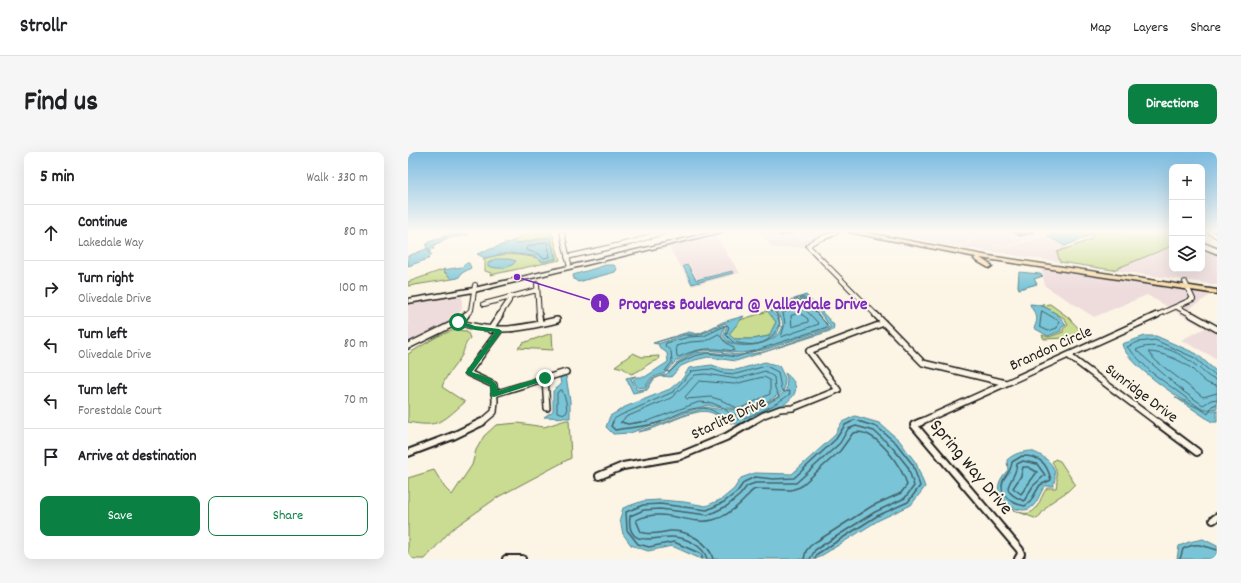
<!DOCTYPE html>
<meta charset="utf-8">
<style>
body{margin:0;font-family:Dekko,sans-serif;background:#f6f6f6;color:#202124}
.controls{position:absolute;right:12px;top:12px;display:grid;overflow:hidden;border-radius:8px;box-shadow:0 4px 16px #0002}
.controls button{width:36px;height:36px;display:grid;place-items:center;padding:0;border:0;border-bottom:1px solid #e0e0e0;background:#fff;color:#202124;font:20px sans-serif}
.stop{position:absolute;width:12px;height:12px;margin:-9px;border:3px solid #0b8043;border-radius:50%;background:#fff}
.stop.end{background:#0b8043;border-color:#fff;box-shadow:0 1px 4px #0008}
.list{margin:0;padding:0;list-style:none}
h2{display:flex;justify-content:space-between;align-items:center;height:52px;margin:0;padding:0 16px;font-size:17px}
h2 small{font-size:13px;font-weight:400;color:#757577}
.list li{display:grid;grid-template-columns:26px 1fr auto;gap:12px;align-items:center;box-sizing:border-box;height:56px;padding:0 16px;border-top:1px solid #e0e0e0}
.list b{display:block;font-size:15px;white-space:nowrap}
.list p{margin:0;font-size:13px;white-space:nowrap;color:#757577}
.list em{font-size:13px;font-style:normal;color:#757577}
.actions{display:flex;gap:8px;padding:12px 16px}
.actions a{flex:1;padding:9px 0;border:1px solid #0b8043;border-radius:8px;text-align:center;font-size:14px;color:#0b8043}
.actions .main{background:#0b8043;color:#fff}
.icon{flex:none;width:22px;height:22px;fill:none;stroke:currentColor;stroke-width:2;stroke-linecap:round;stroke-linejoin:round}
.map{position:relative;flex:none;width:809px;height:407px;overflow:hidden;border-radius:8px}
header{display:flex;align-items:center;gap:24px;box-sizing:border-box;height:56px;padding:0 20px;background:#fff;border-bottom:1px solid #e0e0e0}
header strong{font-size:19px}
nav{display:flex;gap:22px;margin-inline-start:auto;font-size:14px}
.intro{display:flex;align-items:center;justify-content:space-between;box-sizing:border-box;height:96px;padding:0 24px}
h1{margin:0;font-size:28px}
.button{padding:10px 18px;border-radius:8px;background:#0b8043;color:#fff;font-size:14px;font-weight:700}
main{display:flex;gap:24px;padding:0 24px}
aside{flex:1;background:#fff;border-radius:8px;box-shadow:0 4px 16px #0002}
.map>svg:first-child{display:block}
.built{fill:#eedcdc;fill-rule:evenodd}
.green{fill:#c9dc91;stroke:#727c56}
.water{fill:#79c5d7;stroke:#54818c}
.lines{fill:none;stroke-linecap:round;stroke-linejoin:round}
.shore-far1{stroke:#416067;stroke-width:1}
.shore{stroke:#416067;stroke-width:1.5}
.minor-far2-casing{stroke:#1c1c1c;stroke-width:6}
.minor-far1-casing{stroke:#1c1c1c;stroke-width:8}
.minor-casing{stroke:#1c1c1c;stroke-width:10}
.tertiary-casing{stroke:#1c1c1c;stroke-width:8}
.secondary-casing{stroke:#1c1c1c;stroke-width:3}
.primary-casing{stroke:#1c1c1c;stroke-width:3}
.minor-far2{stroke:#fcf5e5;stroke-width:4}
.minor-far1{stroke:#fcf5e5;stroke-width:5}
.minor{stroke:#fcf5e5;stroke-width:6}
.tertiary{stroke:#fcf5e5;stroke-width:5}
.secondary{fill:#fcf5e5;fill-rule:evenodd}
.primary{fill:#faddab;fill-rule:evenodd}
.wall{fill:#b08cac;stroke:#1c1c1c}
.shaded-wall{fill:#90728c;stroke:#1c1c1c}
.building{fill:#cda3c8;stroke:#1c1c1c}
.route{fill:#0b8043}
.labels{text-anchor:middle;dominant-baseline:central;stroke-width:4;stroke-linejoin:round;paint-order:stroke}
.street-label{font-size:16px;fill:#1c1c1c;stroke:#fcf5e5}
.near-street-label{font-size:19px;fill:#1c1c1c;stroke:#fcf5e5}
.leader{fill:none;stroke:#7b2cbf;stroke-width:1.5}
.callout-dot{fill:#7b2cbf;stroke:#fcf5e5;stroke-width:1.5}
.mark-label{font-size:12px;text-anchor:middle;font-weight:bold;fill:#fff}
.callout-label{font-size:17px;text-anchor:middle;font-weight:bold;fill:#7b2cbf;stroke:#fcf5e5;stroke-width:4;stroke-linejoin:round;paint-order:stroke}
</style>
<header>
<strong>Strollr</strong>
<nav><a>Map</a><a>Layers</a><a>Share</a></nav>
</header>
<div class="intro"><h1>Find us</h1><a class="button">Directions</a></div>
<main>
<aside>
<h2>5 min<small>Walk · 330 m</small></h2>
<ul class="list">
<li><svg class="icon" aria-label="ahead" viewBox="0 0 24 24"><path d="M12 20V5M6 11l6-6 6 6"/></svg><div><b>Continue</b><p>Lakedale Way</p></div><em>80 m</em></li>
<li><svg class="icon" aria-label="right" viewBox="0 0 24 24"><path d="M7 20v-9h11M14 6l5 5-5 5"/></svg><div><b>Turn right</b><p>Olivedale Drive</p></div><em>100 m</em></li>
<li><svg class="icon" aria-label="left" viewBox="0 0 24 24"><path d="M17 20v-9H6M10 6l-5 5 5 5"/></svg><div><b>Turn left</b><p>Olivedale Drive</p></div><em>80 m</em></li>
<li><svg class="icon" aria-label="left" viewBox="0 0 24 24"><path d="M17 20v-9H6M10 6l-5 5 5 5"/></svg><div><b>Turn left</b><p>Forestdale Court</p></div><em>70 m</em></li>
<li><svg class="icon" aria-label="arrive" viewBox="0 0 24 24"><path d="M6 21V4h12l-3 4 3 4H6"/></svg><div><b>Arrive at destination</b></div></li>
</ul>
<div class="actions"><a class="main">Save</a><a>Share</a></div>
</aside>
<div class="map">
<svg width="809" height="407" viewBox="0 0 809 407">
<rect width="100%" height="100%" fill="#fcf5e5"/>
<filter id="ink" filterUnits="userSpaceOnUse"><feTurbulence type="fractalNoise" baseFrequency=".025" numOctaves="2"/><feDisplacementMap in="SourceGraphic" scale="8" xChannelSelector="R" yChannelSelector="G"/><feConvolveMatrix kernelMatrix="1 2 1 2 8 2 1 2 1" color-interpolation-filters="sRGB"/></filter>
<g filter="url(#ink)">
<path class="built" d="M 352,80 L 420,80 L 394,87 L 387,81 L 359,88 Z
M 426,80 L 402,89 L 398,95 L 371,96 L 364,95 L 359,89 L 387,82 L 394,88 Z
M 521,80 L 513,85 L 556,94 L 566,88 L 573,92 L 601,95 L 639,83 L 638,85 L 661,96 L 649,100 L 652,110 L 539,93 L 480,81 Z
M 523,80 L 645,80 L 600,94 L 574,92 L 565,87 L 556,93 L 514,85 Z
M 307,84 L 332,121 L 284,134 L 261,95 ZM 281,112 L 289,127 L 324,118 L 326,121 L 284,133 L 273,114 Z
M 764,94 L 764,117 L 794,117 L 794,94 L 809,100 L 809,133 L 705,118 Z
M 632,116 L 779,139 L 782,146 L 762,156 L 739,143 L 686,165 L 637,134 L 635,125 L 636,124 Z
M 784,139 L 804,142 L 781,157 L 809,173 L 809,176 L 773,156 L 787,148 Z
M 54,144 L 54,157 L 50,164 L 42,170 L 0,189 L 0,152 Z
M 770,157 L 809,178 L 809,207 L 773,188 L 797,176 L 766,159 Z"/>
<path class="green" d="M 121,80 L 144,80 L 152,108 L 82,123 L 83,121 L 77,119 L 77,109 L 75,107 C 104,97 121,107 148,107 L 143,88 L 137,86 L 107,92 L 105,89 Z
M 685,80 L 763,80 L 764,94 L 705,118 L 652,110 L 649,100 L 682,88 L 686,82 Z
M 37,117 L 35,119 L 44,127 L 0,134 L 0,130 Z
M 642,152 L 660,165 L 673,179 L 658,186 L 636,187 L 634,183 L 641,185 L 655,180 L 655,177 L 660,173 L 656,166 L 633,153 Z
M 360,159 L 368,170 L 361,184 L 345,187 L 326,187 L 321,182 L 332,168 Z
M 46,178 L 59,179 L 62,186 C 56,193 57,196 54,203 C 47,215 38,222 34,235 L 57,250 C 34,270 31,276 0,270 L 0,202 L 30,184 Z
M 144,181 L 145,198 L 110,196 L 115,191 Z
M 225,201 L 234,205 L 251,204 L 250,208 C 238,211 236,218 223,222 L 215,216 L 207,214 Z
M 158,268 L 161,268 L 163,306 L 90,345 L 43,378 L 17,407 L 0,407 L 0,326 L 26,318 L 37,336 L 44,343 L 64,313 L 68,298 L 76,284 L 88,273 L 110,271 L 136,275 Z
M 647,307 L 652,309 L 667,332 L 660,339 L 642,351 L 629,367 L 595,354 L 594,350 C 603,357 619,368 628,356 C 633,349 634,342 639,336 L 648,336 C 650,328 649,316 644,310 Z"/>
<path class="water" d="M 46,80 L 59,81 L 61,83 L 39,86 L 25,94 L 26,97 L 19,97 L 18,93 L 21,90 Z
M 650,80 L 684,80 L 685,82 L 657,94 L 639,84 Z
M 142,85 L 148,107 L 135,110 L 125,104 L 101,101 L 77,106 L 69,102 L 105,89 L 107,92 Z
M 18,97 L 23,99 L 21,100 L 24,103 L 20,107 L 0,114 L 0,104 Z
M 87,107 L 101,107 L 108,109 C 102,118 88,117 80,114 L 80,111 Z
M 59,111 L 61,111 L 63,116 L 54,121 L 50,126 L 44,127 L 35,118 L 54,115 Z
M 198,113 L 206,113 L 209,117 L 207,120 L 170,130 L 166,127 L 165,123 Z
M 280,113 L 288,128 L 324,119 L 325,121 L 284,132 L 275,114 Z
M 611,120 L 632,122 L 635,124 L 626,127 L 629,132 L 611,137 L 610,134 Z
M 398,143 L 426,173 L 425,178 L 328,209 L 300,205 L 287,208 L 273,214 L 263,225 L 253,224 L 246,227 L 239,238 L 225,241 L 218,226 L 228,224 L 223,227 L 229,238 L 237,237 L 244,227 L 259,222 L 270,210 L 286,201 L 297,200 L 333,203 L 356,200 L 422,177 L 422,174 L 402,148 L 393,145 L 362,157 L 365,162 L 371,166 L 372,175 C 370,179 369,183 365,185 C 354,194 324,198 315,184 L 319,174 L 317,171 L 288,183 L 275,182 L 250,190 L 249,192 L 245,191 L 281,180 L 289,182 L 295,180 L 315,170 L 336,164 L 321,182 L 326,187 L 345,187 L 361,184 L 368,170 L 358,157 Z
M 394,146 L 400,149 L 421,176 L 356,198 L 333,201 L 297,198 L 286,200 L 268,209 L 257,221 L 243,226 L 237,235 L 230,236 L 225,228 L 229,225 L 237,225 L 260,210 L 259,201 L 252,196 L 250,192 L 276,183 L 288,184 L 316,173 L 317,174 L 313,184 C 325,204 386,190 373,166 C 371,163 366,162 364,158 Z
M 622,152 C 636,152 651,161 658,173 L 653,176 L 653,179 L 640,184 L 626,176 C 633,162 625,162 622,152 Z
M 737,184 L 748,184 L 789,202 L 809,220 L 809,256 C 805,257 798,258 794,257 C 776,252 717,210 714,192 Z
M 357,210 L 371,214 L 377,226 L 376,238 C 371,242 366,246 360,249 C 344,258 315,258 299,253 L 222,281 L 205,282 L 198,275 L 202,264 L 217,255 L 262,237 L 275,226 L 281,216 L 304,213 L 316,217 L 328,218 Z
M 377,221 C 404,241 373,255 355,263 C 348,267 340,272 332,272 C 313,273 310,256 290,260 C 269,264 251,277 230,280 L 298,255 C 316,260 342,258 359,252 C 365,249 372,243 378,239 L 379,226 Z
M 156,224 L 158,224 L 162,249 L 162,266 L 136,265 L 145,259 L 145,239 L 153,233 L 152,226 Z
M 767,245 L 794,258 L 809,258 L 809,270 L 804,270 Z
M 447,264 L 471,271 L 491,288 L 508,311 L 517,335 L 503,353 L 471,368 L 408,407 L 293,407 L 264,394 L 240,399 L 223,393 L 215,382 L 212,367 L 215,356 L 235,349 L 252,348 L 276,350 L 298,354 L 314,347 L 326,337 L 333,326 L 347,321 L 384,322 L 426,284 L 434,270 Z
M 623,299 C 639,305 652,315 645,334 L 637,334 C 632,340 630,350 624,355 C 613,366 572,345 600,318 L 599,308 C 607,301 613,300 623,299 Z
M 795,387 L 809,394 L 809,407 L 769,407 L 771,394 L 781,390 Z"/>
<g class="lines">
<path class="shore-far1" d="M 139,90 L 142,105 L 135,106 L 131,102 L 118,98 L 119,95 Z
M 395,148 L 419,172 L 419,175 L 328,205 L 300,201 L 286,204 L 271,211 L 262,220 L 257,219 L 264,210 L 263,199 L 257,194 L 258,191 L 281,185 L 296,184 L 319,173 L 321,175 L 318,183 L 325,190 C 349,195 361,194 372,171 L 367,158 Z
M 394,154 L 411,172 L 373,185 L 377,171 L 375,161 Z
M 634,159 L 651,169 L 649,176 L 640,179 L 632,175 Z
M 392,161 L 400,167 L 400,170 L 384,175 L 383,164 Z
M 311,182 L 316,189 L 326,196 L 326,199 C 304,196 292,195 271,205 L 269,204 L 268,194 L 282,190 L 297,189 Z
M 809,223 L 805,222 L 787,206 L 747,188 L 730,190 L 719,195 L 743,220 L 800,262 L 804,254 L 809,252
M 356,225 L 362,228 L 362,242 L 331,257 L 313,248 L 303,245 L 279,247 L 277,245 L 291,229 L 326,232 Z
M 809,228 C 799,226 795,218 786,212 C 771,200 746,188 728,198 L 776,240 L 795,253 L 803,248 L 809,247
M 809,234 C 797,233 792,224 784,217 C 773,208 753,200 740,200 L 748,209 L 795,245 L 809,241
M 154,238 L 158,249 L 159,260 L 157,262 L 149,260 L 149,241 Z
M 204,271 L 206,267 L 213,263 L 265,240 L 284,219 L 303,217 L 315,221 L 328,222 L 358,214 L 370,220 L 373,237 L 376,240 L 381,239 L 382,242 C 369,252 338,270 321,267 C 310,265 307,255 290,256 C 276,257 263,266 250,271
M 212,271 L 218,265 L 263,246 L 287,223 L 298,222 L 329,227 L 357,219 L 366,225 L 367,236 L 371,245 L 332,263 L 322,262 L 316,256 L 304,251 L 291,250 L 240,269 L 227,271
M 441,271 L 447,268 L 456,271"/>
<path class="shore" d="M 205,270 L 203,274 L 207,278 C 222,275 238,275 253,270
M 213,270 L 220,272 L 233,270
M 614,304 C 632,304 639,311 643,328 L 632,333 L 622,350 L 617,354 C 605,352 590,344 595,329 C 598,321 603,321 604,310 Z
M 615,309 L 629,312 L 637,323 L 625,334 L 616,349 C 586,336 607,333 609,312 Z
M 615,315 L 620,315 L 629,320 L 613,342 L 605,336 L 613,324 Z
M 294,407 L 294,403 L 291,401 L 266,390 L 241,395 L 230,392 L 219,378 L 218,360 L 235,353 L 252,352 L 299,358 L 316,350 L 329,340 L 336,330 L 347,325 L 365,327 L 386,326 L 428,287 L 437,273 L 443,270
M 299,407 C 296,394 277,385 264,385 C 246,385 218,397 222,364 L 236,358 L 252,357 L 300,363 L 319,354 L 332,343 L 339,334 L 347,331 L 388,331 L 432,291 L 440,277 L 448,274 L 466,279 L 484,295 L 500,315 L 506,334 L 497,346 L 467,360 L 407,398 L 402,407
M 305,407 C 301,390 279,378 262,379 C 254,380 246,383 237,381 L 233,380 L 228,368 C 257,354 280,374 305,368 C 317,365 327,357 336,348 C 340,344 341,340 347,337 L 383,338 L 392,335 L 432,299 L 445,281 C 467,274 495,316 499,333 L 493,341 L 464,354 L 403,393 L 398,399 L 396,407
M 407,407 L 409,402 L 469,364 L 500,350 L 512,334 L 505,313 L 488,291 L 469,275 L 453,270
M 772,407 L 775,397 C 791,389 794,394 809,398"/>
<defs>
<path id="minor-far2" d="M 154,80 L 161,112
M 428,80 C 420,86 406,86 400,94 L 469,164
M 802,80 L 809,84
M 159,105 L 225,90 L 255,80
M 129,132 L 131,164
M 76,152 L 129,138
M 769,155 L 786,164
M 57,164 L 63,158 L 67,133
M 91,164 L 101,149 L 101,145
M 747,164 L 785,147 L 777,130"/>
<path id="minor-far1" d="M 131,163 L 132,172
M 468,163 L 515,211 L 598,231
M 784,163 L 809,177
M 50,170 C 87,182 112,177 149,168
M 82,178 L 92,163
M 0,194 L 55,167 L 58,163
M 661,204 L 750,271
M 137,227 L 139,256
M 86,242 L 158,220
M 73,271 L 86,260 L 87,249 L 86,233 L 60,221 L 91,179
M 342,271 L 356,263 L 372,257 L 385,256 L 430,238 L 401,199 L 476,171
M 510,271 L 749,163"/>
<path id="minor" d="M 513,270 L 506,273 L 612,398 L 613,402 L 610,407
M 749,270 L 789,300
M 0,301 L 45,284 L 74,270
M 191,324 L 215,314 L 272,304 L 318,285 L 344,270
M 805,368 L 809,365
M 98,407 L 114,407"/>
<path id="tertiary" d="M 794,93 L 809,99"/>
<path id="secondary" d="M 305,80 L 314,80 L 66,140 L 0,151 L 0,147 L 66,136 Z"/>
<path id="primary" d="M 441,80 L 454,80 L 581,104 L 809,138 L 809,142 L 572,106 L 583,113 L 584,114 L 581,116 L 567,108 L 566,107 L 568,105 Z"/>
</defs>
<use href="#minor-far2" class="minor-far2-casing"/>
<use href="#minor-far1" class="minor-far1-casing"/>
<use href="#minor" class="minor-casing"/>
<use href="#tertiary" class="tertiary-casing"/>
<use href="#secondary" class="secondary-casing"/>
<use href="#primary" class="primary-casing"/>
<use href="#minor-far2" class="minor-far2"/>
<use href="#minor-far1" class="minor-far1"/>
<use href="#minor" class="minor"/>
<use href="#tertiary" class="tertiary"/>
<use href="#secondary" class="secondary"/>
<use href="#primary" class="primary"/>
</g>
<path class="wall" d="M 606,80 L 626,80 L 612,84 L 606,81 Z"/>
<path class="shaded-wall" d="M 385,80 L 385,81 L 372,84 L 372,83 Z
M 613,80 L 626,80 L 612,84 Z"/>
<path class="building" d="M 369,80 L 384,80 L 372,83 Z"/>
</g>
<linearGradient id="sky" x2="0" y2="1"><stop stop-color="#7bbbe1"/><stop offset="0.58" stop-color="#fefaf3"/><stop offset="1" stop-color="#fefaf3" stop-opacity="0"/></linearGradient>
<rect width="809" height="137" fill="url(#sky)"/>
<path class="route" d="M 50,168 L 67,174 L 91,177 L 94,179 L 64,220 C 74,224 90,226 90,239 L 137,224 L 140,226 L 139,228 L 86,245 L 83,244 L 82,233 L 57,221 L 87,180 L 67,178 L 48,171 L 47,170 Z"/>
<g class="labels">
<g class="street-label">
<text transform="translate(643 197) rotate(-24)">Brandon Circle</text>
<text transform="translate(733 242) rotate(37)">Sunridge Drive</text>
<text transform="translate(321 267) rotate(-25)">Starlite Drive</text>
</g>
<g class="near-street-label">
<text transform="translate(562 316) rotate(50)">Spring Way Drive</text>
</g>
</g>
<path class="leader" d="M109 125L192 151"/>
<g class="callout-dot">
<circle cx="109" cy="125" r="4"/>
<circle cx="192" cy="151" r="10"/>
</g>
<g class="mark-label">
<text x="192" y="155">1</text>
</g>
<g class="callout-label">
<text x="335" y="157">Progress Boulevard @ Valleydale Drive</text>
</g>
</svg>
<div class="controls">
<button>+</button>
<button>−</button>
<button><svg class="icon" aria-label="layers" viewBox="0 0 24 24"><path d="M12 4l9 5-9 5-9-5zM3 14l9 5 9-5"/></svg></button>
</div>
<div class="stop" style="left:50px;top:170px"></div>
<div class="stop end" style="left:137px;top:226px"></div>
</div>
</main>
